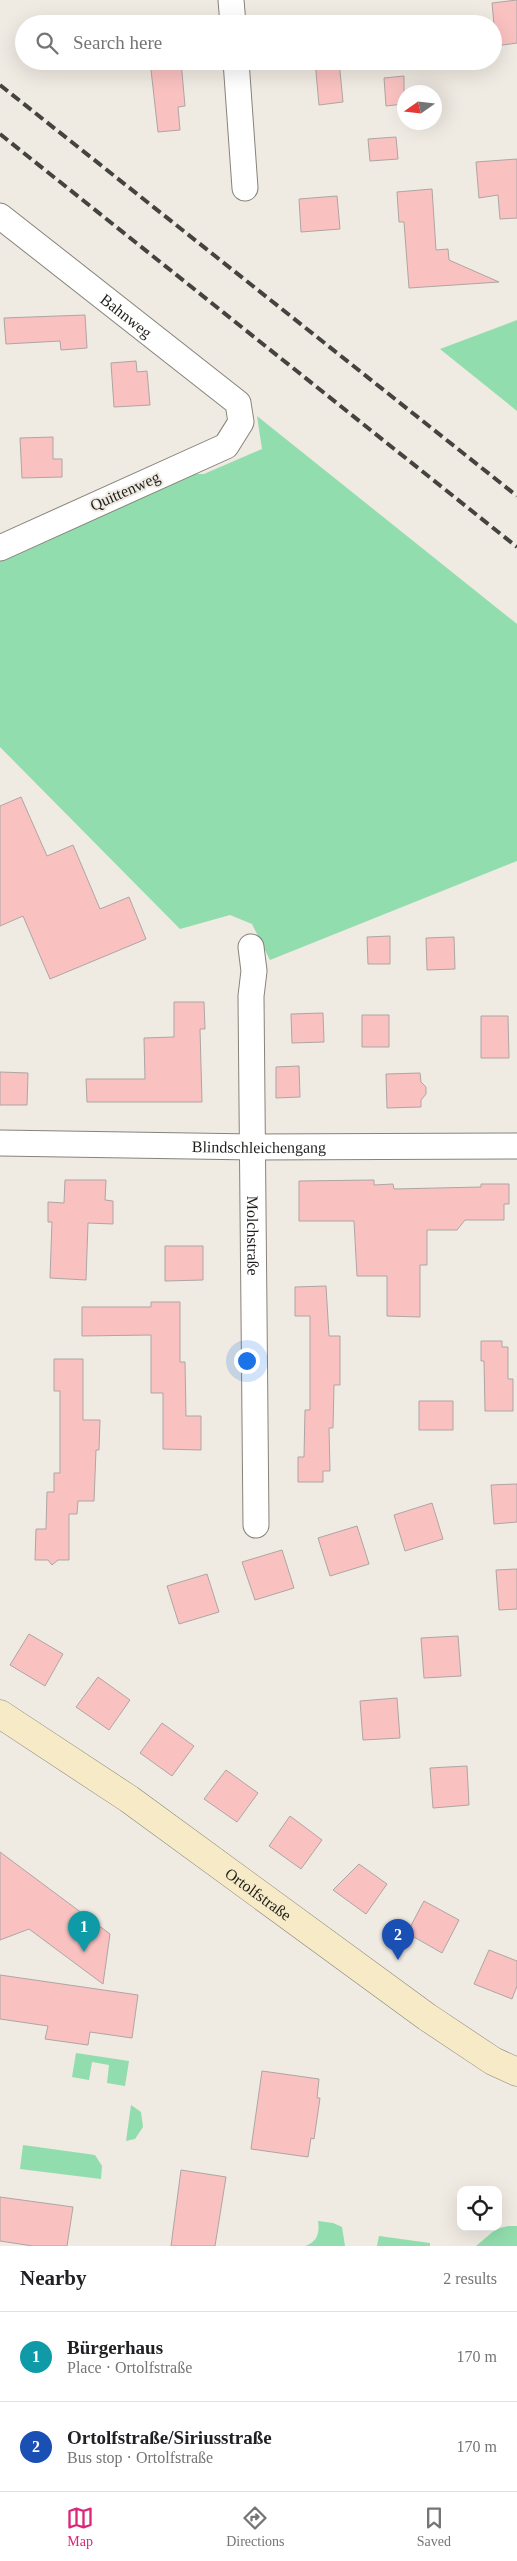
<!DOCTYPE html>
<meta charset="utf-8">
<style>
body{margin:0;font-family:"Times New Roman",serif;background:#f2f2f2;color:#202124}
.controls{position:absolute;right:15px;bottom:15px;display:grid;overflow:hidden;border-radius:10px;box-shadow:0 5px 20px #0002}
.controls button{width:45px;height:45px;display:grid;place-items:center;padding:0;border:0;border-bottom:1px solid #e0e0e0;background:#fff;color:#202124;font:25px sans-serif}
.compass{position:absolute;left:397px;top:85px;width:45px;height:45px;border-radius:50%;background:#fff;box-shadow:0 5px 20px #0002;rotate:256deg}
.you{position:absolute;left:246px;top:1360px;width:18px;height:18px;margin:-12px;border:4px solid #fff;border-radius:50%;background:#1a73e8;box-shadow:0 0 0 8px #1a73e833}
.badge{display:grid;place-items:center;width:32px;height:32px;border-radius:50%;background:#db2777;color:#fff;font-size:16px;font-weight:700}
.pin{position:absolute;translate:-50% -41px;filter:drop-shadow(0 1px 2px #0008)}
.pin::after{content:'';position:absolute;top:26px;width:18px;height:15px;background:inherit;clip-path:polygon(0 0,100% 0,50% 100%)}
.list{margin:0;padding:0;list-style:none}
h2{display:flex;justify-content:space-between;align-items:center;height:65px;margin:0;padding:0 20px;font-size:21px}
h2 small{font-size:16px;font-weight:400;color:#757577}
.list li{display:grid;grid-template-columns:32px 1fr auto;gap:15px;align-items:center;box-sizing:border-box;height:90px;padding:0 20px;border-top:1px solid #e0e0e0}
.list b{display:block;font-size:19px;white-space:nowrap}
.list p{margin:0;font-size:16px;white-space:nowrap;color:#757577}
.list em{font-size:16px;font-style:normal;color:#757577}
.icon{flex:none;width:28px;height:28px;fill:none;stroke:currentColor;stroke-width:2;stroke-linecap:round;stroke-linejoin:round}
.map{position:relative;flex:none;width:517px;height:2246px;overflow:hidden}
.search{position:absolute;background:#fff;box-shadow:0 5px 20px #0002;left:15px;right:15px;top:15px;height:55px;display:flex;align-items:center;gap:12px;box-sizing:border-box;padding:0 18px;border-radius:28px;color:#757577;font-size:19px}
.sheet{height:245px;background:#fff}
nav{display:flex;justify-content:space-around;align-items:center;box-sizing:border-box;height:70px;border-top:1px solid #e0e0e0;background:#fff;font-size:14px;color:#757577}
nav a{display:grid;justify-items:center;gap:2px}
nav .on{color:#db2777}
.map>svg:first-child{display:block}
.green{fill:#91ddad}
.building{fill:#f9c2c1;stroke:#afa5a4}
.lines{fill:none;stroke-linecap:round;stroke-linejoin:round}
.street-casing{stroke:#87837b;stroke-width:27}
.secondary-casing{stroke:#87837b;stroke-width:29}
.street{stroke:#fff;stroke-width:25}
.secondary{stroke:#f6ebc6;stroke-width:28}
.rail{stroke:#45433f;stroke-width:4;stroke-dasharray:10 5;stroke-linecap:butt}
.labels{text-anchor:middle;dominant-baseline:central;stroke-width:4;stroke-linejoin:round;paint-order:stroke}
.street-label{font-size:16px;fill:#201f1c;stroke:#efeae2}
</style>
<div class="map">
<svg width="517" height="2246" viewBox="0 0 517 2246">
<rect width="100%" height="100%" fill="#efeae2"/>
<path class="green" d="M 517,320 L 517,411 L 440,349 Z
M 257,416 L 517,624 L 517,861 L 270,960 L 252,924 L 230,915 L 180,929 L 0,747 L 0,556 L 191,474 L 204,474 L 262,449 Z
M 76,2053 L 129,2061 L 125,2086 L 107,2083 L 109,2065 L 92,2062 L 89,2080 L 72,2077 Z
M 131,2105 L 141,2112 L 143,2127 L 135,2139 L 126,2141 Z
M 23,2145 L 95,2155 L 102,2166 L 101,2179 L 20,2169 Z
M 318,2221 L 333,2223 L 342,2227 L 345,2246 L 305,2246 C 317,2242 320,2233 318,2221 Z
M 508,2226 L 517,2226 L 517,2246 L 476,2246 L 496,2229 Z
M 379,2236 L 430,2243 L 430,2246 L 377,2246 Z"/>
<path class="building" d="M 517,0 L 517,43 L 496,46 L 492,3 Z
M 150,61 L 181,61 L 185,106 L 178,107 L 180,130 L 158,132 Z
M 315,61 L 339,61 L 343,102 L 319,105 Z
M 404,76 L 404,104 L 386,106 L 384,78 Z
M 396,137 L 398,159 L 370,161 L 368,139 Z
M 517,159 L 517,218 L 500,219 L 498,195 L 479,198 L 476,162 Z
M 432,189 L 436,250 L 448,249 L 449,260 L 499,282 L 409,288 L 404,222 L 399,222 L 397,192 Z
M 337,196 L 340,229 L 301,232 L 299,199 Z
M 85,315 L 87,348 L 61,350 L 60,341 L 6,344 L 4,318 Z
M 136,361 L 137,372 L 147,371 L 150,405 L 114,407 L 111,363 Z
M 53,437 L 53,459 L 62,459 L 62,477 L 22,478 L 20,438 Z
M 21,797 L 47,856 L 73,845 L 100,909 L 129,897 L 146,939 L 50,979 L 23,916 L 0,926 L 0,806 Z
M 390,936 L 390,964 L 368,964 L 367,937 Z
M 454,937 L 455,969 L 427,970 L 426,938 Z
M 174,1002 L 204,1002 L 205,1029 L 200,1029 L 202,1102 L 87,1102 L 86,1079 L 145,1079 L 144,1038 L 174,1037 Z
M 323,1013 L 324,1042 L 292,1043 L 291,1014 Z
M 362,1015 L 389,1015 L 389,1047 L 362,1047 Z
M 481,1016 L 508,1016 L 509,1058 L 481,1058 Z
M 299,1066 L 300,1097 L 276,1098 L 276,1067 Z
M 0,1072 L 28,1073 L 27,1105 L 0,1105 Z
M 420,1073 L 421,1082 L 426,1087 L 426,1094 L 421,1100 L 421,1107 L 387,1108 L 386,1074 Z
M 65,1180 L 106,1180 L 105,1200 L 113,1201 L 113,1224 L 88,1223 L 86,1280 L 50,1278 L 52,1222 L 48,1222 L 48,1202 L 64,1203 Z
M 374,1180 L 374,1185 L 393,1184 L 394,1189 L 481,1187 L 481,1184 L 509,1184 L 509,1204 L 504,1204 L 504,1220 L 465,1220 L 457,1230 L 427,1230 L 427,1265 L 420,1265 L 420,1317 L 387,1316 L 387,1276 L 357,1276 L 354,1221 L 299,1221 L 299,1181 Z
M 165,1246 L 203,1246 L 203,1280 L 165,1281 Z
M 326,1286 L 329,1336 L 340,1336 L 340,1385 L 334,1385 L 333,1428 L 329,1428 L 330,1471 L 323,1471 L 323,1482 L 298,1482 L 298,1457 L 304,1457 L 305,1410 L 310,1410 L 310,1316 L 295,1316 L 295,1287 Z
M 151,1302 L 180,1302 L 180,1362 L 185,1362 L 186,1416 L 201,1416 L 201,1450 L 163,1449 L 163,1393 L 151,1393 L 151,1335 L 82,1336 L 82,1307 L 151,1307 Z
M 481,1341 L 502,1341 L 502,1347 L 508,1347 L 508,1379 L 513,1379 L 513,1411 L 485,1411 L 484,1361 L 481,1361 Z
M 54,1359 L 83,1359 L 83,1420 L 100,1420 L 99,1450 L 96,1450 L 94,1501 L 78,1501 L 77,1514 L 69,1514 L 69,1560 L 58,1560 L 52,1565 L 48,1560 L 35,1560 L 36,1529 L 46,1529 L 47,1492 L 54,1492 L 54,1473 L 60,1473 L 60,1391 L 54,1391 Z
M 419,1401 L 453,1401 L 453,1430 L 419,1430 Z
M 517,1484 L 517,1522 L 494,1524 L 491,1485 Z
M 432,1503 L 443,1539 L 405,1551 L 394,1515 Z
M 357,1526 L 369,1564 L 330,1576 L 318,1538 Z
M 282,1550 L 294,1588 L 255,1600 L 242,1562 Z
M 517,1569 L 517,1609 L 499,1610 L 496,1570 Z
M 207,1574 L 219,1612 L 179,1624 L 167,1586 Z
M 29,1634 L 63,1654 L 45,1686 L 10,1665 Z
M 458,1636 L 461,1676 L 424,1678 L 421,1638 Z
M 98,1677 L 130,1700 L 109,1730 L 76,1707 Z
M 397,1698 L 400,1738 L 363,1740 L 360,1701 Z
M 162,1723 L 194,1746 L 172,1776 L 140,1753 Z
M 467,1766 L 469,1805 L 433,1808 L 430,1768 Z
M 226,1770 L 258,1793 L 237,1822 L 204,1799 Z
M 290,1816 L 322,1840 L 301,1869 L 269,1846 Z
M 0,1852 L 110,1934 L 103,1984 L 29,1929 L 0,1940 Z
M 359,1864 L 387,1884 L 366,1914 L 333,1890 Z
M 424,1901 L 459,1920 L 442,1953 L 407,1933 Z
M 489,1950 L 517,1961 L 517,1986 L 512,1999 L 474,1984 Z
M 0,1975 L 138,1995 L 132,2038 L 90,2032 L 88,2045 L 45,2039 L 48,2026 L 0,2019 Z
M 262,2071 L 319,2079 L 317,2098 L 320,2098 L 314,2139 L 311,2138 L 308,2157 L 251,2149 Z
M 181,2170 L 226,2177 L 215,2246 L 171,2246 Z
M 0,2197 L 73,2207 L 67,2246 L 33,2246 L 0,2241 Z"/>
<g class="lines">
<defs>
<g id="street">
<path d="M 231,0 L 233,24"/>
<path d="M 236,61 L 245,188"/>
<path id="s1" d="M 0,216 L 238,403 L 241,422 L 226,446 L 0,548"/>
<path id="s2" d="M 251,947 L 254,971 L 251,996 L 256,1525"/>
<path id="s3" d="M 0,1143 L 254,1147 L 517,1146"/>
</g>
<g id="secondary">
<path id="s4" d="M 0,1714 L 129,1799 L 427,2017 L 493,2061 L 517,2072"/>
</g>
</defs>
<use href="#street" class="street-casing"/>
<use href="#secondary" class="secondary-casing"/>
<use href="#street" class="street"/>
<use href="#secondary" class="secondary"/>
<path class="rail" d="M 0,85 L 517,496
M 0,134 L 517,547"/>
</g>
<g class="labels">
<g class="street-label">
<text stroke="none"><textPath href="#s1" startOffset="161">Bahnweg</textPath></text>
<text transform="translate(125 491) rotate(-24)">Quittenweg</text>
<text stroke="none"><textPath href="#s3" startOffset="259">Blindschleichengang</textPath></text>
<text stroke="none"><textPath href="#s2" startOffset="289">Molchstraße</textPath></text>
<text stroke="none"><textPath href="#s4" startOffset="315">Ortolfstraße</textPath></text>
</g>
</g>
</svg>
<div class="controls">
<button><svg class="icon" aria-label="locate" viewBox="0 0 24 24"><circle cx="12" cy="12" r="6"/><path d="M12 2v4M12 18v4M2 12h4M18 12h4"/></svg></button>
</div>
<svg class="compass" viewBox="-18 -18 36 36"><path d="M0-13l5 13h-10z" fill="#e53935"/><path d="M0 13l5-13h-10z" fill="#757577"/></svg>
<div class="you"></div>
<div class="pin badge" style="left:84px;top:1952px;background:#0f9aa8">1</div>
<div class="pin badge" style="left:398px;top:1960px;background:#1a4fb4">2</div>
<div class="search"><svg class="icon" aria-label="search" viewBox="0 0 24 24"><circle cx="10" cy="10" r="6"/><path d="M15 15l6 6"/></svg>Search here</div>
</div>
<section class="sheet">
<h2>Nearby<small>2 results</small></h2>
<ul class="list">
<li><span class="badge" style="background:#0f9aa8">1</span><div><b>Bürgerhaus</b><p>Place · Ortolfstraße</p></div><em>170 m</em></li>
<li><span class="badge" style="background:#1a4fb4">2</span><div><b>Ortolfstraße/Siriusstraße</b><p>Bus stop · Ortolfstraße</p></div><em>170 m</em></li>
</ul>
</section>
<nav>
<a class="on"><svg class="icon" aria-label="map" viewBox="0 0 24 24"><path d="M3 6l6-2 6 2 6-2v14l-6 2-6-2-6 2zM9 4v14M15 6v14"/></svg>Map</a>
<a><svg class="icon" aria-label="directions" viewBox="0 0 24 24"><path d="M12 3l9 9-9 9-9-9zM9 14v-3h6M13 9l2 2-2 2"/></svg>Directions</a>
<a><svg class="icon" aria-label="saved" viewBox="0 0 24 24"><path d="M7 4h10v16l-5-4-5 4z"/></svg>Saved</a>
</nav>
